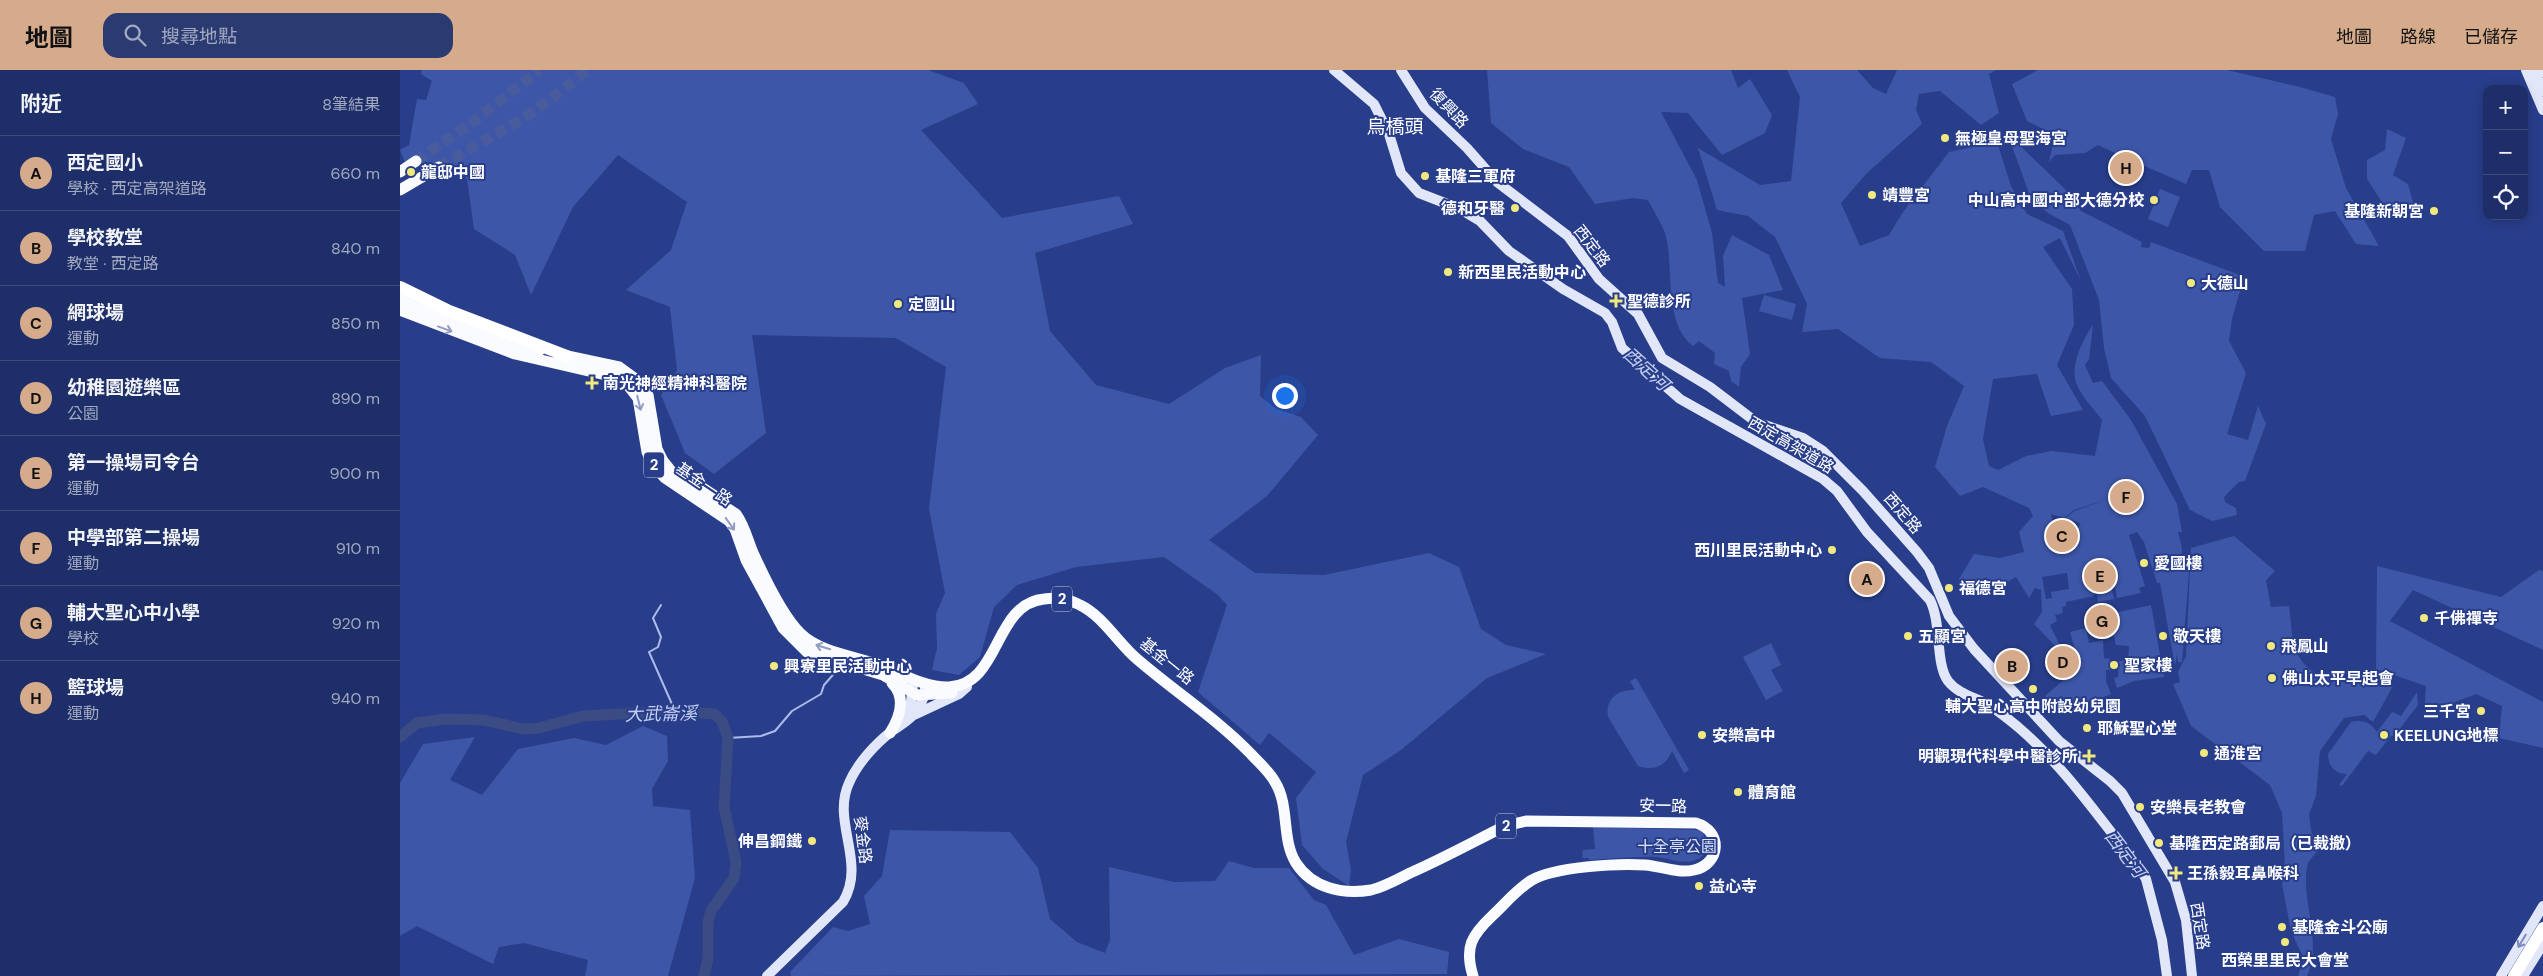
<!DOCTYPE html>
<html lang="zh-TW">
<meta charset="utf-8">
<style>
body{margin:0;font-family:"DM Sans","Noto Sans TC",sans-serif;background:#2b3a71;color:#f1f3f6}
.controls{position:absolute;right:15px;top:15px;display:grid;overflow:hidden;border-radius:10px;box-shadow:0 2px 12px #0003}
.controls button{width:45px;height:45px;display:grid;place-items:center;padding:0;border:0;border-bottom:1px solid #3c4a7c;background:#1e2e68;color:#f1f3f6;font:25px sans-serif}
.you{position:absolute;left:884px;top:325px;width:18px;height:18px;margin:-12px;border:4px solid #fff;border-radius:50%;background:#1a73e8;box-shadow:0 0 0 8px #1a73e833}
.badge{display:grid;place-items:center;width:32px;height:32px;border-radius:50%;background:#d6ab8b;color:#111;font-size:16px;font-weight:700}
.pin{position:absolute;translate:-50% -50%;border:2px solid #fff;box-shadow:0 1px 5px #0006}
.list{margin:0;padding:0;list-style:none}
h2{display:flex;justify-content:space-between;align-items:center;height:65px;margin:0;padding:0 20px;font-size:21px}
h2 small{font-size:16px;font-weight:400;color:#a1a8c0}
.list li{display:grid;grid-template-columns:32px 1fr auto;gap:15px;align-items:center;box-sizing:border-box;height:75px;padding:0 20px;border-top:1px solid #3c4a7c}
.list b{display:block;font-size:19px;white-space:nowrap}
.list p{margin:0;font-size:16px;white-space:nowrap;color:#a1a8c0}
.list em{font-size:16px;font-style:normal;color:#a1a8c0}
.icon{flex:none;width:28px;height:28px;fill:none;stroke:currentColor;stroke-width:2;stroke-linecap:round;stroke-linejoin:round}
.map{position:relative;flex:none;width:2143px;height:906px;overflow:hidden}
header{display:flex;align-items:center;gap:30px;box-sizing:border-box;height:70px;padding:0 25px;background:#d6ab8b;color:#111}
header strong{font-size:24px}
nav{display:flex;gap:28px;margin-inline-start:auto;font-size:18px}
.search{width:350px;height:45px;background:#2b3a71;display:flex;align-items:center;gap:12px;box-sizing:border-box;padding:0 18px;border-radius:15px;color:#a1a8c0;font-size:19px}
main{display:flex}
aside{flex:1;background:#1e2e68}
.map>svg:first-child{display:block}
.green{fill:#3d56a8;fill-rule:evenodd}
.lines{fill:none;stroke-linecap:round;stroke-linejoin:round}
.stream{stroke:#acbbea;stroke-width:2}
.river{stroke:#3b4b84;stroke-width:11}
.primary-tunnel{stroke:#485b9c;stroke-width:11;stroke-dasharray:11 5.5;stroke-linecap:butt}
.secondary{stroke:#e1e6f8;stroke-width:10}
.primary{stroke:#fafbfe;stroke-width:11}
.highway{stroke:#fff;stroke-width:12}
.oneway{stroke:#919cc4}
.oneway2{stroke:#7b8abc}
.poi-dot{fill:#f1e97d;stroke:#283e8b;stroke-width:2}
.labels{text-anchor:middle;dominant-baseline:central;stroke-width:4;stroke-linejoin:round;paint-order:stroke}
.shield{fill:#283e8b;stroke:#bec5dc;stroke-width:1}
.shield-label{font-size:15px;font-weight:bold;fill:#fff}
.street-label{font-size:16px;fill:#fff;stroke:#283e8b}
.poi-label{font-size:16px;font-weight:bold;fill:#fff;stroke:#283e8b;text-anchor:start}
.park-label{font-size:16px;fill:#dbe2f8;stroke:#283e8b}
.water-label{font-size:18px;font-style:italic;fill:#c3cef1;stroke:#283e8b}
.quarter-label{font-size:19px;fill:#fff;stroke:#283e8b}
</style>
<header>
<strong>地圖</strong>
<div class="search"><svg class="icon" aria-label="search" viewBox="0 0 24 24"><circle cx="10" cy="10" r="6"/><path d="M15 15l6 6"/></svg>搜尋地點</div>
<nav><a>地圖</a><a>路線</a><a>已儲存</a></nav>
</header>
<main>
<aside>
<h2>附近<small>8筆結果</small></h2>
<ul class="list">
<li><span class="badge">A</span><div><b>西定國小</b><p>學校 · 西定高架道路</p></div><em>660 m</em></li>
<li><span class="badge">B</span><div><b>學校教堂</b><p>教堂 · 西定路</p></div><em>840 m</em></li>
<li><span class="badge">C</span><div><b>網球場</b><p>運動</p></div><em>850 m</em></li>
<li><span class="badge">D</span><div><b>幼稚園遊樂區</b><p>公園</p></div><em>890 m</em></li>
<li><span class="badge">E</span><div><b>第一操場司令台</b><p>運動</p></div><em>900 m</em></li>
<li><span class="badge">F</span><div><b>中學部第二操場</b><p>運動</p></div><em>910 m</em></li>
<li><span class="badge">G</span><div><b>輔大聖心中小學</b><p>學校</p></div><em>920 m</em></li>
<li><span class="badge">H</span><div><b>籃球場</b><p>運動</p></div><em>940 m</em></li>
</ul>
</aside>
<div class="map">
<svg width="2143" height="906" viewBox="0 0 2143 906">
<rect width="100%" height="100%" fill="#283e8b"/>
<path class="green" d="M 22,0 L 528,0 L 564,13 L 578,34 L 521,60 L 602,148 L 719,126 L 733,154 L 635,183 L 650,261 L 696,315 L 769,334 L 825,298 L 861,285 L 860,326 L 876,339 L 901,347 L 918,365 L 867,426 L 809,470 L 855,503 L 924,505 L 1029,483 L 1059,497 L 1081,559 L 1106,575 L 1146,584 L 1087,608 L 1001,680 L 963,705 L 946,772 L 951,800 L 949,816 L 923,799 L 902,775 L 896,728 L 916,702 L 869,663 L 860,675 L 798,622 L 827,535 L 818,525 L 764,487 L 676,497 L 617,515 L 594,537 L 580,587 L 559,605 L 532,600 L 537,578 L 536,544 L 545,523 L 529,439 L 546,297 L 496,268 L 352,265 L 366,363 L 314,404 L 285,383 L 261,325 L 277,300 L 270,237 L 226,220 L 271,180 L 287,132 L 218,85 L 173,137 L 131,225 L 115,185 L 74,159 L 67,109 L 47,91 L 26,99 L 15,85 L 5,92 L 0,80 L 9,75 L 17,29 L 26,30 L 32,11 L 21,4 Z
M 1087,0 L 1331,0 L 1338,18 L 1350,9 L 1372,45 L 1365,63 L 1322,85 L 1288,43 L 1261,42 L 1297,110 L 1312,163 L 1318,213 L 1325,217 L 1323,186 L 1332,165 L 1369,185 L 1383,220 L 1342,228 L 1350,284 L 1341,297 L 1339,317 L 1331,311 L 1329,301 L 1314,294 L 1315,283 L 1299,271 L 1293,276 C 1265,256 1273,203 1267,171 C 1265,158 1254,142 1248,130 L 1233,128 L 1195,134 L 1169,97 L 1123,79 L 1091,53 Z
M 1387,0 L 1457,0 L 1473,18 L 1486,24 L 1497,0 L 1596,0 L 1589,4 L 1599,43 L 1581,55 L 1540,21 L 1519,24 L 1516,40 L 1522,54 L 1466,104 L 1441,133 L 1460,176 L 1489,165 L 1503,142 L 1549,82 L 1597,72 L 1611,116 L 1627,144 L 1663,161 L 1681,211 L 1660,168 L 1643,177 L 1672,219 L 1674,255 L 1657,295 L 1683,340 L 1651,346 L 1637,304 L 1593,309 L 1583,369 L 1589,396 L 1598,400 L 1626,386 L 1652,381 L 1695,386 L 1702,350 C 1694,339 1682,327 1677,315 C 1669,298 1683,268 1693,255 L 1689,289 L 1685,295 L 1693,313 L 1702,311 L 1731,350 L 1777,434 L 1782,462 L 1778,462 L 1782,478 L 1781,501 L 1789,502 L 1782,592 L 1778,592 L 1777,584 L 1775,596 L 1760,513 L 1757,513 L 1744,472 L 1737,462 L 1729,465 L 1745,516 L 1739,518 L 1741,523 L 1717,528 L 1713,506 L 1709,504 L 1714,529 L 1698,532 L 1696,511 L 1706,513 L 1709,502 L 1694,498 L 1691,510 L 1693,511 L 1694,526 L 1666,532 L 1666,536 L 1662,537 L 1663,543 L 1655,545 L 1657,551 L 1650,555 L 1663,582 L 1662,583 L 1634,554 L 1642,542 L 1641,520 L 1635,518 L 1629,528 L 1616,507 L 1597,518 L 1591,510 L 1564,525 L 1559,509 L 1574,484 L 1600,488 L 1624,482 L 1619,462 L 1633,446 L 1629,438 L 1583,417 L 1560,426 L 1535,397 L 1547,356 L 1564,316 L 1531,292 L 1480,288 L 1438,259 L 1402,262 L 1407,234 L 1375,167 L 1348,146 L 1317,140 L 1298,78 L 1360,115 L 1391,111 L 1400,27 ZM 1705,430 L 1675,441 L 1665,448 L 1680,453 L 1677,463 L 1653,454 L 1651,444 L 1664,448 L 1674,440 ZM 1667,503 L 1669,519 L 1651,522 L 1652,528 L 1646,529 L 1642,507 Z
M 1638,0 L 1827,0 L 1900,17 L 1935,27 L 1938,44 L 1931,69 L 1946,118 L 1979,176 L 1956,174 L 1935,141 L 1914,145 L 1905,181 L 1864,181 L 1820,137 L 1809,100 L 1792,100 L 1786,114 L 1742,95 L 1734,112 L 1711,102 L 1719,85 L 1698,75 L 1685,83 L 1655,85 L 1649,92 L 1655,65 L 1627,51 L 1612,14 Z
M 1987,59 L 2006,68 L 1993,105 L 2008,114 L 2015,140 L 1991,146 L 1967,109 L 1967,90 L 1985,80 Z
M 1612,68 L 1665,119 L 1681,141 L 1742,172 L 1741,177 L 1749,178 L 1751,172 L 1837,204 L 1842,214 L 1832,249 L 1829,271 L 1846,303 L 1827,364 L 1848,370 L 1858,336 L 1866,354 L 1845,411 L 1839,412 L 1824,427 L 1825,432 L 1836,438 L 1837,445 L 1812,451 L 1790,440 L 1745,346 L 1711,308 L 1704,278 L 1699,230 L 1670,155 L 1648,143 L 1631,129 L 1611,73 Z
M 1760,119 L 1780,127 L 1768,157 L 1748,149 Z
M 1364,225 L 1396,234 L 1392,250 L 1359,241 Z
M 1834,466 L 1875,501 L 1866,510 L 1871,537 L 1889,536 C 1891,549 1891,565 1895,578 C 1909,618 1959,613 1993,616 L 1973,652 L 1964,645 L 1944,648 L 1920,681 L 1916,726 L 1909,744 L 1911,760 L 1918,781 C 1914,785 1908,791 1907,797 C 1901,833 1923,871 1907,906 L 1898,906 L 1904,889 L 1891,861 L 1882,814 L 1885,796 L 1882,743 L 1870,715 L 1791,656 L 1773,614 L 1780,612 L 1778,602 L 1786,586 L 1791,478 Z
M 1977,496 L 2101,527 L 2139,500 L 2143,501 L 2143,580 L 2013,520 L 1990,551 L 2143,632 L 2143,678 L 2099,668 L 2102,636 L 2076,624 L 2024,644 L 2026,616 L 1976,599 Z
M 1751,535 L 1764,607 L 1734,611 L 1717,618 L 1714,608 L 1718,607 L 1719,591 L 1728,591 L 1729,576 L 1716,575 L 1709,544 Z
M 1686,558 L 1689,573 L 1703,570 L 1704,588 L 1710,589 L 1710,600 L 1706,600 L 1706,611 L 1711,624 L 1663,644 L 1653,630 L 1651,632 L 1645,626 L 1680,596 L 1670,562 Z
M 1371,573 L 1381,595 L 1371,600 L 1383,621 L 1366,630 L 1343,587 Z
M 1236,608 L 1289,700 L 1284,703 L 1272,681 C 1265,697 1254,701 1238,696 L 1208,647 C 1205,629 1218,619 1235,620 L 1230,611 Z
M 2017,622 L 2018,635 L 1995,665 L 1991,666 L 1976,685 L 1968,681 L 1942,716 L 1939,715 L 1947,704 C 1935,704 1928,696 1928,684 L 1951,652 C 1962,649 1971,652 1977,662 L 1992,642 L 2001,646 Z
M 243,656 L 267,666 L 268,691 L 252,719 L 253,736 L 290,740 L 295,808 L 268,906 L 185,906 L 188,890 L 124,873 L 99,877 L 93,894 L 17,856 L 0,866 L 0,713 L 23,674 L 75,667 L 50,710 L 82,725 L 118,679 L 174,668 L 206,675 Z
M 1193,757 L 1299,760 C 1309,768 1311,783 1298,789 C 1284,796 1270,788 1256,787 C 1234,786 1211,789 1189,790 L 1189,788 L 1182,788 L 1183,780 L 1195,779 Z
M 490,760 L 610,762 L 638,798 L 650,849 L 677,872 L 705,883 L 710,870 L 709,797 L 774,812 L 815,811 L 829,791 L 854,798 L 889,798 L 914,830 L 926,835 L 954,885 L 999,869 L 1049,882 L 1047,904 L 391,906 L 390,902 L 433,857 L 448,861 L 470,854 L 464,826 L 482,806 Z"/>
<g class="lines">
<path class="stream" d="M 261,535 L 253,548 L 261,567 L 258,577 L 249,582 L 275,641
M 328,668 L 361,666 L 375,661 L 392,641 L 421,624 L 424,615 L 439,598"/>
<path class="river" d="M 0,667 L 17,653 L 45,649 L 84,650 L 123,659 L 139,658 L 183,646 L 275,641 L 314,644 L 322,651 L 328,668 L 324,737 L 336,792 L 334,808 L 311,841 L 308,852 L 308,888 L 304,906"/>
<path class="primary-tunnel" d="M 16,91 L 66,57 L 140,0
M 39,97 L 129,45 L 188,0"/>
<path class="secondary" d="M 934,0 L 974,34 L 989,64 L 1001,103 L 1019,123 L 1060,139 L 1080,151 L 1109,181 L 1163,219 L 1205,243 L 1212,252 L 1222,278 L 1280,329 L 1423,409 L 1437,421 L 1467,462 L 1530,530 C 1542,554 1535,593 1548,611 C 1558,624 1574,627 1587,634 C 1598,640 1608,649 1618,657 C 1666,698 1703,753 1742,802 L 1746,809 L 1762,870 L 1767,906
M 1001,0 L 1025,38 L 1067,78 L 1097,112 L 1168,166 L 1199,209 L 1238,244 L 1262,288 L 1310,317 L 1356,352 L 1403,368 L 1423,381 L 1463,421 L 1517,482 L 1529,498 L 1549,546 L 1574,579 L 1659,671 L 1710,711 L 1722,723 L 1775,812 L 1786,850 L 1792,906
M 2126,0 L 2143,40
M 2134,0 L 2143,21
M 2142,0 L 2143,2
M 514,645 L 559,624 L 567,617
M 505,648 L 510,639 L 513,615
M 367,906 L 443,832 C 467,792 431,752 449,713 C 457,694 475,674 492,661 C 499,656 508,651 513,645 C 519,638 526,626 525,618
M 2101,906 L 2143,836
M 2123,906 L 2143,874"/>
<path class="primary" d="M 0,102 L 16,91
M 0,120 L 39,97
M 0,229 C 37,250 99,270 140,280
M 0,240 L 115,284 L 223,309 L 238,328 L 247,382 L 254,396 L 265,408 L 329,451 L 335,459 L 346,490 L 383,558 L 407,582 L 483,605 L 517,625 L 552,623
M 158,284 L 219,297 L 241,313 L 248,325 L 257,379 L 263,391 L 271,401 L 336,444 C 346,458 348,473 355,487 C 366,511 383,547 401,564 C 418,581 451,586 474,593 C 498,601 523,618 549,617 C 601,615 593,534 644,529 C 656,527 669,529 680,535 C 703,546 718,573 737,589 C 774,621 816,648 851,684 C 859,693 869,701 875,712 C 890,736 881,769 896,793 C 912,818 943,825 971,820 C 984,817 998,809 1010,803 C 1042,789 1073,772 1105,756 L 1126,751 L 1296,753 C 1323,761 1321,794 1294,800 C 1278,804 1261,796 1245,795 C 1218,793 1154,797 1132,810 C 1117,819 1105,834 1092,846 C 1072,865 1064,877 1073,906
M 490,663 C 500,647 507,628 492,613"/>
<path class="highway" d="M 0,217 L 47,240 L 167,286
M 2114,906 L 2143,858"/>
</g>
<defs><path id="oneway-shaft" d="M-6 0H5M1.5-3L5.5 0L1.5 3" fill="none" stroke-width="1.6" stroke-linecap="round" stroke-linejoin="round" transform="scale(1.25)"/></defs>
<g class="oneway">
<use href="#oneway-shaft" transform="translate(45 259) rotate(20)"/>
<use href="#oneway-shaft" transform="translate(239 333) rotate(76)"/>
<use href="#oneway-shaft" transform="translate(330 454) rotate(54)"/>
<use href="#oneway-shaft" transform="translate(423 577) rotate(-163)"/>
</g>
<use class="oneway2" href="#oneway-shaft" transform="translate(2122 871) rotate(121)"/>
<g class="poi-dot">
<circle cx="1545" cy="68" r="5"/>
<circle cx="11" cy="102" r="5"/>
<circle cx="1025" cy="106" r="5"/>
<circle cx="1472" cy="125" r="5"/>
<circle cx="1754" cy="130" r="5"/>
<circle cx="1115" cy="138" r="5"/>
<circle cx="2034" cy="141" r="5"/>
<circle cx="1048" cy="202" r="5"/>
<circle cx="1791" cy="213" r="5"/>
<path d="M1213.5 223.5h5v5h5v5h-5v5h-5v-5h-5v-5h5z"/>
<circle cx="498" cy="234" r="5"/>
<path d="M189.5 305.5h5v5h5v5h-5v5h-5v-5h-5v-5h5z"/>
<circle cx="1432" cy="480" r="5"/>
<circle cx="1744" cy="493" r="5"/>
<circle cx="1549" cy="518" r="5"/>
<circle cx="2024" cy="548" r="5"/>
<circle cx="1508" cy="566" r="5"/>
<circle cx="1763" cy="566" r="5"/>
<circle cx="1871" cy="576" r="5"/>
<circle cx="1714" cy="595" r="5"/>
<circle cx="374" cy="596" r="5"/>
<circle cx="1872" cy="608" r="5"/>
<circle cx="1633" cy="619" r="5"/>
<circle cx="2081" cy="641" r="5"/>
<circle cx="1687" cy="658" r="5"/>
<circle cx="1302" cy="665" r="5"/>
<circle cx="1984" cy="665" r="5"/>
<circle cx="1804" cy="683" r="5"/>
<path d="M1686.5 678.5h5v5h5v5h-5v5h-5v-5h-5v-5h5z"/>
<circle cx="1338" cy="722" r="5"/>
<circle cx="1740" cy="737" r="5"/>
<circle cx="412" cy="771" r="5"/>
<circle cx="1759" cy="773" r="5"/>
<path d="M1773.5 795.5h5v5h5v5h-5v5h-5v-5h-5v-5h5z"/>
<circle cx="1299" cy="816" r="5"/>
<circle cx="1882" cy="857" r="5"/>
<circle cx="1885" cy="872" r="5"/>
</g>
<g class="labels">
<g class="shield">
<rect x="244" y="382.5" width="20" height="25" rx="4"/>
<rect x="652" y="516.5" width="20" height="25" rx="4"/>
<rect x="1096" y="743.5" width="20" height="25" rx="4"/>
</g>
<g class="shield-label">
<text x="254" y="395">2</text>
<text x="662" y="529">2</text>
<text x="1106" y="756">2</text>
</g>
<g class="street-label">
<text transform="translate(1049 38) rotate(47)">復興路</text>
<text transform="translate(1192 176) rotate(52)">西定路</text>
<text transform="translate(1391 375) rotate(30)">西定高架道路</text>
<text transform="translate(304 414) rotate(34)">基金一路</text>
<text transform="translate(1503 443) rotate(49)">西定路</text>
<text transform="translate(767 591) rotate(39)">基金一路</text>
<text transform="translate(1263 736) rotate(1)">安一路</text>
<text transform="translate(463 770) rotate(83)">麥金路</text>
<text transform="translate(1800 856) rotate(81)">西定路</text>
</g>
<g class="poi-label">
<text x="1555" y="68">無極皇母聖海宮</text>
<text x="21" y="102">龍邸中國</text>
<text x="1035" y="106">基隆三軍府</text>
<text x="1482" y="125">靖豐宮</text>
<text x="1744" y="130" text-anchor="end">中山高中國中部大德分校</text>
<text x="1105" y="138" text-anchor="end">德和牙醫</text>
<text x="2024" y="141" text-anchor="end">基隆新朝宮</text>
<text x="1058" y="202">新西里民活動中心</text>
<text x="1801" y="213">大德山</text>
<text x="1227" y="231">聖德診所</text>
<text x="508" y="234">定國山</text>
<text x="203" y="313">南光神經精神科醫院</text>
<text x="1422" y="480" text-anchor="end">西川里民活動中心</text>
<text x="1754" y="493">愛國樓</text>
<text x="1559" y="518">福德宮</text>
<text x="2034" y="548">千佛禪寺</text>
<text x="1518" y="566">五顯宮</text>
<text x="1773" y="566">敬天樓</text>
<text x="1881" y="576">飛鳳山</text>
<text x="1724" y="595">聖家樓</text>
<text x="384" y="596">興寮里民活動中心</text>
<text x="1882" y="608">佛山太平早起會</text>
<text x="1633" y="636" text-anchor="middle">輔大聖心高中附設幼兒園</text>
<text x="2071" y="641" text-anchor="end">三千宮</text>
<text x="1697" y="658">耶穌聖心堂</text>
<text x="1312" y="665">安樂高中</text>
<text x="1994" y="665">KEELUNG地標</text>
<text x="1814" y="683">通淮宮</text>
<text x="1678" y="686" text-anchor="end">明觀現代科學中醫診所</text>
<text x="1348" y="722">體育館</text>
<text x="1750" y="737">安樂長老教會</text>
<text x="402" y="771" text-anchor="end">伸昌鋼鐵</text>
<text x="1769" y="773">基隆西定路郵局（已裁撤）</text>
<text x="1787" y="803">王孫毅耳鼻喉科</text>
<text x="1309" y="816">益心寺</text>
<text x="1892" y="857">基隆金斗公廟</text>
<text x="1885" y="890" text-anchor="middle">西榮里里民大會堂</text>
</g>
<g class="park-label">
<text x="1277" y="776">十全亭公園</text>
</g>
<g class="water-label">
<text transform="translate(1246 299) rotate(42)">西定河</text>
<text transform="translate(261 644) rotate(-1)">大武崙溪</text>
<text transform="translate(1725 784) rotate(53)">西定河</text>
</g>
<g class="quarter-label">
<text x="995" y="56">烏橋頭</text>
</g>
</g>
</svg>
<div class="controls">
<button>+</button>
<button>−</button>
<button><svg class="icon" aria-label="locate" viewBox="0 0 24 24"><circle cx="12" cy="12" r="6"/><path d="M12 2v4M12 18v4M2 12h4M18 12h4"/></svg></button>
</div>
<div class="you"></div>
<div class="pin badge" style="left:1467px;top:509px">A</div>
<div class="pin badge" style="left:1612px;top:596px">B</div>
<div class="pin badge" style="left:1662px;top:466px">C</div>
<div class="pin badge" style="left:1663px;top:592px">D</div>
<div class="pin badge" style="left:1700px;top:506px">E</div>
<div class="pin badge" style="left:1726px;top:427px">F</div>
<div class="pin badge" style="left:1702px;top:551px">G</div>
<div class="pin badge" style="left:1726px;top:98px">H</div>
</div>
</main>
